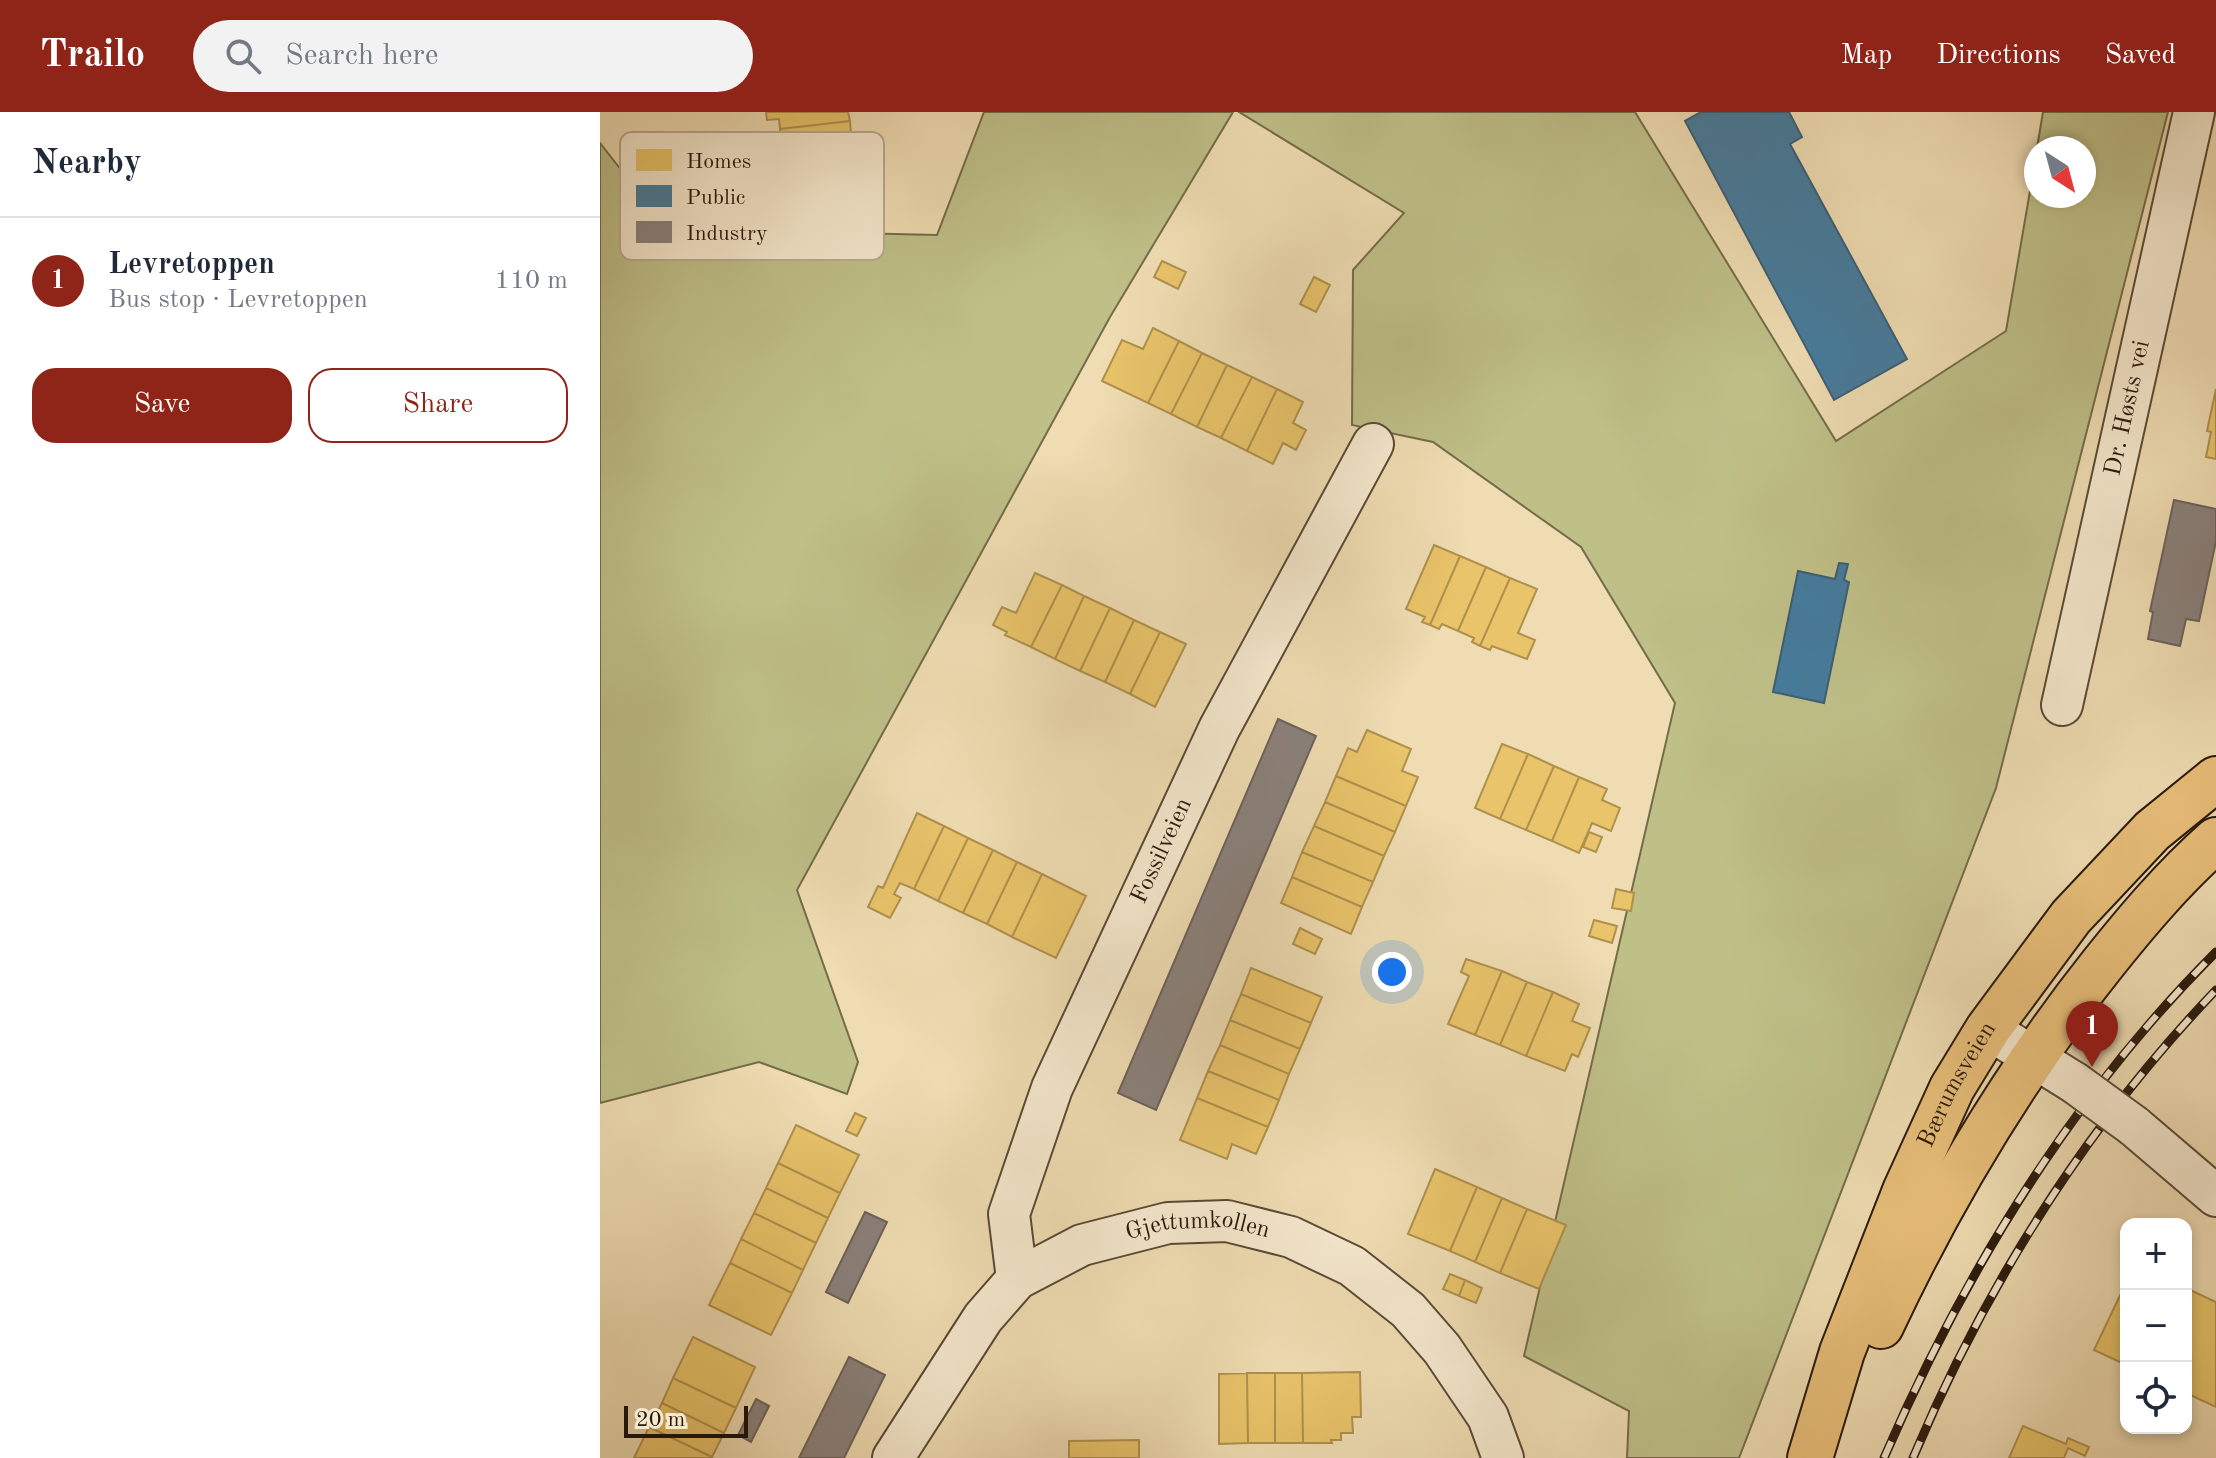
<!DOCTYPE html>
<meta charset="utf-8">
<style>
body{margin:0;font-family:"Old Standard TT",serif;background:#f2f2f3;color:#1f2937}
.controls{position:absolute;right:24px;bottom:24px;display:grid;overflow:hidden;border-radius:16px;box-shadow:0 4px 12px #0003}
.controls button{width:72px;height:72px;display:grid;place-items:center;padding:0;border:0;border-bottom:2px solid #e0e1e3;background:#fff;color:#1f2937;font:40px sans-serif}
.compass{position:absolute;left:1424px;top:24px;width:72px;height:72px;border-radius:50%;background:#fff;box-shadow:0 4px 12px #0003;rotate:144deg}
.scale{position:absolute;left:24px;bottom:20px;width:124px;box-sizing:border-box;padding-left:8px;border:4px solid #29190d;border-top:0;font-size:22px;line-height:28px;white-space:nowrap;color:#29190d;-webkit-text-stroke:6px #f5e8cd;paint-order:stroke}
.you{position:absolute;left:792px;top:860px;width:28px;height:28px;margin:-20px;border:6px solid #fff;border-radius:50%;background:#1a73e8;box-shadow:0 0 0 12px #1a73e833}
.badge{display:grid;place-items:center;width:52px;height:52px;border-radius:50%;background:#8f2418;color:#fff;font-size:26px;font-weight:700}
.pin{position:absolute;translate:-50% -66px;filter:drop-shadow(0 2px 4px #0008)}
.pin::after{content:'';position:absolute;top:42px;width:28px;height:24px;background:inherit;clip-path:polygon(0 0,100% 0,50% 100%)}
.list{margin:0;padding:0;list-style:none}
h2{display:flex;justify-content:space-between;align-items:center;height:104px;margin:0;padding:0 32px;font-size:34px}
h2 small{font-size:26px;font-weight:400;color:#747a83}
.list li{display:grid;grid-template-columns:52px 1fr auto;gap:24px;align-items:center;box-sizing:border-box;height:128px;padding:0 32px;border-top:2px solid #e0e1e3}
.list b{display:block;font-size:30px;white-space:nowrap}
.list p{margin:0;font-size:26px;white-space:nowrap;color:#747a83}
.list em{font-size:26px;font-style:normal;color:#747a83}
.actions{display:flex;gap:16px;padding:24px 32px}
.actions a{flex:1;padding:18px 0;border:2px solid #8f2418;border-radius:24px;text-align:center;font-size:28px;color:#8f2418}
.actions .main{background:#8f2418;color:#fff}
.icon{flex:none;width:44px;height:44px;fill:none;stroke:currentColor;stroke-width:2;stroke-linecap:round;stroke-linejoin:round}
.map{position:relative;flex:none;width:1616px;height:1346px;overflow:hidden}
header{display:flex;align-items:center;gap:48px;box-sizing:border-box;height:112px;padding:0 40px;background:#8f2418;color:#fff}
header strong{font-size:38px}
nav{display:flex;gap:44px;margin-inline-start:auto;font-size:28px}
.search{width:560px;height:72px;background:#f2f2f3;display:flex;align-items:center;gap:20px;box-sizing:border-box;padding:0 28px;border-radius:44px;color:#747a83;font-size:30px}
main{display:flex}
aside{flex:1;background:#fff}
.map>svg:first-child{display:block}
.green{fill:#bfbf88;stroke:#746c4a;stroke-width:2}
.homes{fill:#e9c46a;stroke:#af914e;stroke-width:2}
.public{fill:#457b9d;stroke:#3d5e72;stroke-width:2}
.industry{fill:#8a817c;stroke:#6d625b;stroke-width:2}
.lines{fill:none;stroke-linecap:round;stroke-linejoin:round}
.minor-casing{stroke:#5a4a36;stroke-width:44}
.primary-casing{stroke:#29190d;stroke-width:48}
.minor{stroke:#f5e8cd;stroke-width:40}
.primary{stroke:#e8be79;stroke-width:44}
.rail-casing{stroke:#29190d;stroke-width:9}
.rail{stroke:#f5e8cd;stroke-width:6;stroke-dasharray:18;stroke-linecap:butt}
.minor-bridge-casing{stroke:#5a4a36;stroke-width:44;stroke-linecap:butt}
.minor-bridge{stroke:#f5e8cd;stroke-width:40}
.labels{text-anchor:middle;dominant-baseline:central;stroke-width:8;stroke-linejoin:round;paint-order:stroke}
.street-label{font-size:24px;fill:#29190d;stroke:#f5e8cd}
.key{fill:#f5e8cd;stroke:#b8aa93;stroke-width:2}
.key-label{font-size:22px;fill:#29190d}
</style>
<header>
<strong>Trailo</strong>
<div class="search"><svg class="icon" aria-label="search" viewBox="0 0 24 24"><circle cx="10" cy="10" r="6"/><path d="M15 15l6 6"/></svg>Search here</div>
<nav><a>Map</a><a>Directions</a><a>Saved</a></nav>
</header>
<main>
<aside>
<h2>Nearby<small></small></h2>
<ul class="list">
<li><span class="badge">1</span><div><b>Levretoppen</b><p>Bus stop · Levretoppen</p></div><em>110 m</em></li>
</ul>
<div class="actions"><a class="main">Save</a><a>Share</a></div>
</aside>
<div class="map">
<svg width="1616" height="1346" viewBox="0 0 1616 1346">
<rect width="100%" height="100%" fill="#efdcb2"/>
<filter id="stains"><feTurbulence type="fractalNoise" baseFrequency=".0025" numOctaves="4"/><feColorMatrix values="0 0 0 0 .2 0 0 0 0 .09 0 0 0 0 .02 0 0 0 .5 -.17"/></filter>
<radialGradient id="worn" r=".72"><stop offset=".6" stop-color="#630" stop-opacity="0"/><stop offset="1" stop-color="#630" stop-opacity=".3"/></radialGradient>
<path class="green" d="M 384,0 L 633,0 L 510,205 L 197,778 L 258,950 L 247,982 L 159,950 L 0,991 L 0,31 L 62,110 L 167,119 L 337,123 Z
M 639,0 L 1035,0 L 1236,329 L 1406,219 L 1436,44 L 1436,84 L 1484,84 L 1484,36 L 1437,36 L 1443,0 L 1568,0 L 1396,676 L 1139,1346 L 1027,1346 L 1029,1299 L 924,1244 L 1075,591 L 981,435 L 833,330 L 752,313 L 753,158 L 804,101 Z"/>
<path class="homes" d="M 166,0 L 248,0 L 250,9 L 180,17 L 179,7 L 167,8 Z
M 250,9 L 252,36 L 171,45 L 169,30 L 181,28 L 180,17 Z
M 562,149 L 586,160 L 578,177 L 554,165 Z
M 714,165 L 730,173 L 716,200 L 700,192 Z
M 553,216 L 579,229 L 548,291 L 502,269 L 522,228 L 543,237 Z
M 579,229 L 602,241 L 571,302 L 548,291 Z
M 602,241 L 627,253 L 597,315 L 571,302 Z
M 627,253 L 652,265 L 621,326 L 597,315 Z
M 652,265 L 677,277 L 647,339 L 621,326 Z
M 677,277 L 703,290 L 693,311 L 706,318 L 696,338 L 683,331 L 673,352 L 647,339 Z
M 1616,277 L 1616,347 L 1606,345 L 1611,320 L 1607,319 Z
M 834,433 L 860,444 L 830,513 L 822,510 L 825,505 L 806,497 Z
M 860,444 L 886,455 L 858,519 L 842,512 L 839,517 L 830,513 Z
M 886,455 L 910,466 L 880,534 L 872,530 L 874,526 L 858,519 Z
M 435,461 L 462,473 L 431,535 L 405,523 L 407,520 L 393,513 L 402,495 L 416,501 Z
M 910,466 L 937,477 L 918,521 L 935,528 L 927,547 L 892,534 L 890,538 L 880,534 Z
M 462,473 L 484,484 L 455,547 L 431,535 Z
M 484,484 L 510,496 L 480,559 L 455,547 Z
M 510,496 L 534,508 L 505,570 L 480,559 Z
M 534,508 L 560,520 L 530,582 L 505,570 Z
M 560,520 L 586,532 L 555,595 L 530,582 Z
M 767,618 L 811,637 L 802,659 L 818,665 L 806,694 L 736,664 L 748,636 L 757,640 Z
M 902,632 L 928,642 L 900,707 L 875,696 Z
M 928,642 L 954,654 L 926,718 L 900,707 Z
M 954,654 L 979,665 L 952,729 L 926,718 Z
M 736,664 L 806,694 L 795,720 L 725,690 Z
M 979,665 L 1007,677 L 1002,688 L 1020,696 L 1011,719 L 992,711 L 979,741 L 952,729 Z
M 725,690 L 795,720 L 784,744 L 714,714 Z
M 317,701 L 344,714 L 314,777 L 300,771 L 294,782 L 301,786 L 290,806 L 268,795 L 278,774 L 283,776 Z
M 344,714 L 368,726 L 338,789 L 314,777 Z
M 714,714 L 784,744 L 773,770 L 702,740 Z
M 989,720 L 1002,725 L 996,740 L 983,735 Z
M 368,726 L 393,738 L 363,801 L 338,789 Z
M 393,738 L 417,750 L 387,812 L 363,801 Z
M 702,740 L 773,770 L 762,795 L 692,765 Z
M 417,750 L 442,762 L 412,825 L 387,812 Z
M 442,762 L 486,784 L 456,846 L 412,825 Z
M 692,765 L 762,795 L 751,822 L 681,791 Z
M 1016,777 L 1034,781 L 1031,799 L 1012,796 Z
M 994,808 L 1017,814 L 1012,831 L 989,824 Z
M 700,816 L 722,827 L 715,842 L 693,832 Z
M 866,847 L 902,859 L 875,923 L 848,912 L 869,864 L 861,860 Z
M 651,856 L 722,885 L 711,911 L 641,882 Z
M 902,859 L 927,870 L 900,933 L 875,923 Z
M 927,870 L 953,880 L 926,944 L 900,933 Z
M 953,880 L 979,892 L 972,909 L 990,916 L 978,945 L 972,942 L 965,959 L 926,944 Z
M 641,882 L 711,911 L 700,937 L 630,908 Z
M 630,908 L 700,937 L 689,962 L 620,933 Z
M 620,933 L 689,962 L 679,988 L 608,959 Z
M 608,959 L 679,988 L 668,1015 L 597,986 Z
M 597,986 L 668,1015 L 656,1042 L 632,1032 L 627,1047 L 580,1028 Z
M 255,1001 L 266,1006 L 257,1024 L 246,1019 Z
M 196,1013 L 259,1043 L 240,1081 L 178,1051 Z
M 178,1051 L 240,1081 L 228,1106 L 166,1076 Z
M 835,1057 L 877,1075 L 850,1139 L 808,1122 Z
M 877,1075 L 902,1086 L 875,1150 L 850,1139 Z
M 166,1076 L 228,1106 L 216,1131 L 154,1101 Z
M 902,1086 L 927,1097 L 900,1161 L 875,1150 Z
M 927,1097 L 966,1113 L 939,1177 L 900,1161 Z
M 154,1101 L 216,1131 L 203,1158 L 141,1127 Z
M 141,1127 L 203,1158 L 192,1181 L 130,1151 Z
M 130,1151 L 192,1181 L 171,1223 L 109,1193 Z
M 850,1162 L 865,1168 L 859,1184 L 843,1177 Z
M 865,1168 L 882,1176 L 876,1191 L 859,1184 Z
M 1526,1171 L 1526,1253 L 1494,1238 Z
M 1586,1176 L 1616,1190 L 1616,1295 L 1586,1281 Z
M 93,1225 L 155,1255 L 136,1296 L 73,1266 Z
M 760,1260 L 761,1305 L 752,1305 L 753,1321 L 741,1321 L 741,1328 L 731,1328 L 732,1331 L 703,1331 L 702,1261 Z
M 647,1261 L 648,1331 L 619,1332 L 619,1262 Z
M 647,1261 L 675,1261 L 675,1331 L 648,1331 Z
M 675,1261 L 702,1261 L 703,1331 L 675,1331 Z
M 73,1266 L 136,1296 L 124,1321 L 62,1291 Z
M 62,1291 L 124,1321 L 112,1345 L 49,1315 Z
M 1423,1314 L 1466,1332 L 1468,1326 L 1489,1335 L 1485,1344 L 1468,1336 L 1464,1346 L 1409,1346 Z
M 49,1315 L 112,1345 L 111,1346 L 34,1346 Z
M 539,1328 L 539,1346 L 469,1346 L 469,1329 Z"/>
<path class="public" d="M 1101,0 L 1189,0 L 1202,25 L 1190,32 L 1307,247 L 1234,288 L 1085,9 Z
M 1239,451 L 1248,452 L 1244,468 L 1249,470 L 1224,591 L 1173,580 L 1198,459 L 1235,467 Z"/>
<path class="industry" d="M 1574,388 L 1616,397 L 1616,429 L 1599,509 L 1586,507 L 1580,534 L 1548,527 L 1553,500 L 1550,499 Z
M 678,607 L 716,624 L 556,998 L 518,981 Z
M 265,1100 L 287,1110 L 248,1191 L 226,1180 Z
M 249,1245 L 285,1263 L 244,1346 L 199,1346 Z
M 156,1287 L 169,1294 L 151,1330 L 138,1323 Z"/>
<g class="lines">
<defs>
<g id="minor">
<path id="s1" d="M 1462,593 L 1594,0"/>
<path d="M 1388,917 L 1475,971"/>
<path d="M 1534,1014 L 1616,1084"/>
<path id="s2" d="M 417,1167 L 409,1102 L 452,976 L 619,617 L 773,332"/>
<path id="s3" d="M 293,1346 L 383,1206 L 417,1167 L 482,1133 L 568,1111 L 627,1109 L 691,1125 L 752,1154 L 808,1198 L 842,1237 L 888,1305 L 903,1346"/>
</g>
<g id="primary">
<path d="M 1281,1214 C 1341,1086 1413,965 1501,854 C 1536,810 1573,766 1616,728"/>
<path id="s4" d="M 1210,1346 L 1242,1240 L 1305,1079 L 1352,976 L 1388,917 L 1471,805 L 1552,719 L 1616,667"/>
</g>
</defs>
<use href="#minor" class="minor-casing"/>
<use href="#primary" class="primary-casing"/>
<use href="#minor" class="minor"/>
<use href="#primary" class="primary"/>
<defs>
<path id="rail" d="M 1284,1346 C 1365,1159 1471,985 1616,840
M 1313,1346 C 1386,1173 1486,1014 1616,878"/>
</defs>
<use href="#rail" class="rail-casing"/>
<use href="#rail" class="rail"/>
<defs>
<path id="minor-bridge" d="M 1475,971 L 1534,1014"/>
</defs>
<use href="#minor-bridge" class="minor-bridge-casing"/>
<use href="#minor-bridge" class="minor-bridge"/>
</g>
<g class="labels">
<g class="street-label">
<text stroke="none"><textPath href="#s1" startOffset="304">Dr. Høsts vei</textPath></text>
<text stroke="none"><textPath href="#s2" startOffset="460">Fossilveien</textPath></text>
<text stroke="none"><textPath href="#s4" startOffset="402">Bærumsveien</textPath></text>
<text stroke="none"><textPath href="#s3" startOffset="410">Gjettumkollen</textPath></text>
</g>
</g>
<rect x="20" y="20" width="264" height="128" rx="12" class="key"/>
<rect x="36" y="37" width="36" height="22" fill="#e9c46a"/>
<rect x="36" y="73" width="36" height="22" fill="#457b9d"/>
<rect x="36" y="109" width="36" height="22" fill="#8a817c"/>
<g class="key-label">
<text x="86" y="56">Homes</text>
<text x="86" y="92">Public</text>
<text x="86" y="128">Industry</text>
</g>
<rect width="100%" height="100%" filter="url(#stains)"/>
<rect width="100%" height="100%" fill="url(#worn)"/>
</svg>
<div class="controls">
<button>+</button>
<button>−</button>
<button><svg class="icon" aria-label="locate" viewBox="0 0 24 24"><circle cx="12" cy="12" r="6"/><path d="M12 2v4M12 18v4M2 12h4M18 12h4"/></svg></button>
</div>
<svg class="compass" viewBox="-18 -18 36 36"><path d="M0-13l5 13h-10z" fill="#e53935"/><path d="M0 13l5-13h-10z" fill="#747a83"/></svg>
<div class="scale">20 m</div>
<div class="you"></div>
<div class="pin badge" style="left:1492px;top:955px">1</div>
</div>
</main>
